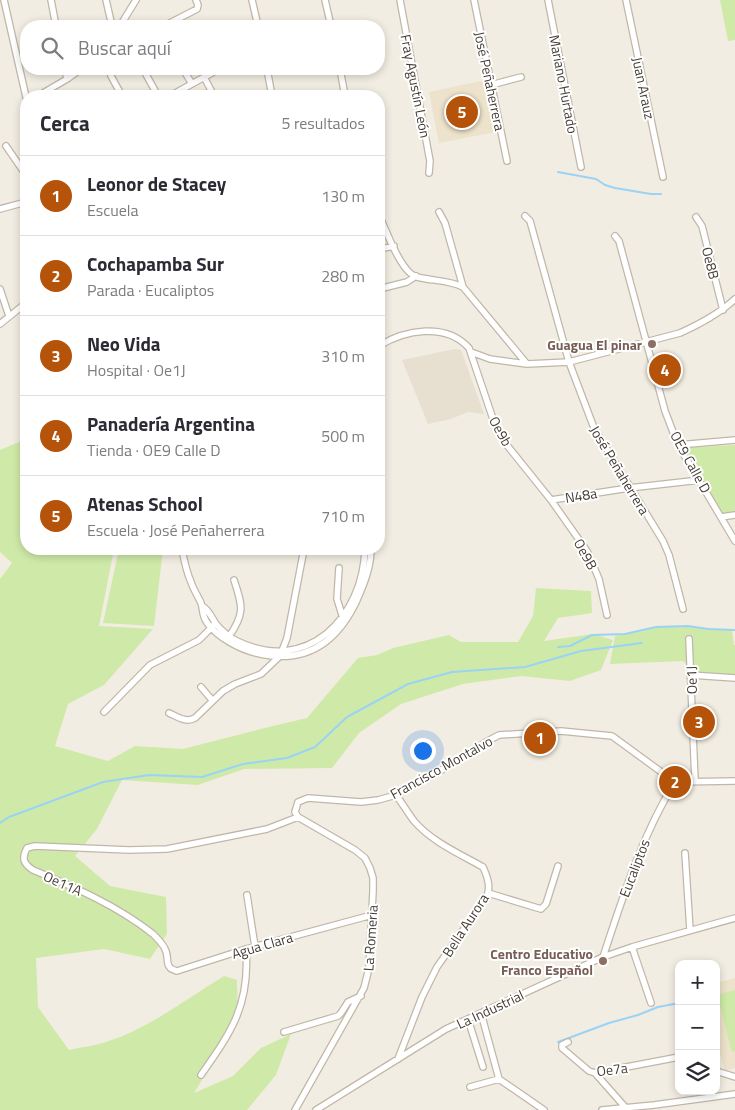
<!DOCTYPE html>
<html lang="es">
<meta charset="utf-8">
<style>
body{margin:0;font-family:"Titillium Web",sans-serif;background:#f7f7f7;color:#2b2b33}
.controls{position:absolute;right:15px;bottom:15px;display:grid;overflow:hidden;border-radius:10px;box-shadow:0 2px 8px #0003}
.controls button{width:45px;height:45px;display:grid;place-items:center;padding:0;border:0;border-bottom:1px solid #e1e1e2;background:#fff;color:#2b2b33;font:25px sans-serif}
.you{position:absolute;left:422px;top:750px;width:18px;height:18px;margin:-12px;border:4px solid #fff;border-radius:50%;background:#1a73e8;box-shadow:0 0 0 8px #1a73e833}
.badge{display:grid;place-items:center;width:32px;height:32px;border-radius:50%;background:#b45309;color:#fff;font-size:16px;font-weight:700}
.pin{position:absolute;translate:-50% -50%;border:2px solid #fff;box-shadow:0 1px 5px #0006}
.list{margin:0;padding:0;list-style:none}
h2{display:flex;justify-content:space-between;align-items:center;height:65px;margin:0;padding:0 20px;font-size:21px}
h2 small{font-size:16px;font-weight:400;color:#7c7c81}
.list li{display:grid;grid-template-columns:32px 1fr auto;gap:15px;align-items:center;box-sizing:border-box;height:80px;padding:0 20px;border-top:1px solid #e1e1e2}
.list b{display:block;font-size:19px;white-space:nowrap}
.list p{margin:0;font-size:16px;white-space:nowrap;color:#7c7c81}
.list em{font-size:16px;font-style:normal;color:#7c7c81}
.icon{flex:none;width:28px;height:28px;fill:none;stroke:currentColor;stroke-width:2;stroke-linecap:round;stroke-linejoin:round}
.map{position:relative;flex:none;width:735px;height:1110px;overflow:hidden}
.search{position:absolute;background:#fff;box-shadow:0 2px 8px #0003;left:20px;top:20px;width:365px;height:55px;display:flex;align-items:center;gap:12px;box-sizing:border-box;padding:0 18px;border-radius:20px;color:#7c7c81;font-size:19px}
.panel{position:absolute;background:#fff;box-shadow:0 2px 8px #0003;left:20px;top:90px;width:365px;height:465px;border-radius:20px}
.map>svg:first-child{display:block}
.residential{fill:#e7dfd0}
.education{fill:#ede2cb}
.green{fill:#cfeaa8}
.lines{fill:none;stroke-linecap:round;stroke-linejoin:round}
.stream{stroke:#9ad3f4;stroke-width:2}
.minor-casing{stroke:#c1b7a8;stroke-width:8}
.minor{stroke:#fff;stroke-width:5.5}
.education-dot{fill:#8d6e63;stroke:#fff;stroke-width:2}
.labels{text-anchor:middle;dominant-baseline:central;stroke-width:4;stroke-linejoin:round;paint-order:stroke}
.street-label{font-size:14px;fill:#443c33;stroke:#fff}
.education-label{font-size:14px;font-weight:bold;fill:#785e54;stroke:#fff;text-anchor:end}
</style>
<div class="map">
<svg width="735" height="1110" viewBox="0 0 735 1110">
<rect width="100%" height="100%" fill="#f2ede2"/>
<path class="residential" d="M 455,349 L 461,350 L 484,414 L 468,412 L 451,419 L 428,424 L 402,360 Z"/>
<path class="education" d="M 486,80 L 496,132 L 439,143 L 429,92 Z
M 735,978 L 735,1068 L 725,1071 L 716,1040 L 716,983 Z"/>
<path class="green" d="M 720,0 L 735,0 L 735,40 L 728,41 Z
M 26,439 L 26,549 L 114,549 L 99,626 L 153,629 L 104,685 L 68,704 L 55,746 L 108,761 L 135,746 L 183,749 L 273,726 L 307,718 L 358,658 L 377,655 L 393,648 L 449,635 L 461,642 L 518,642 L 533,616 L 536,588 L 591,591 L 592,613 L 558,618 L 544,641 L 593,634 L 613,640 L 601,670 L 570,681 L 521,676 L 463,684 L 401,704 L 359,733 L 332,768 L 244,769 L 198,785 L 122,780 L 97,829 L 75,856 L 110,886 L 166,897 L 167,934 L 150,959 L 104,949 L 36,958 L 38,1007 L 69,1050 C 81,1047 94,1046 106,1042 C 148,1029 186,999 224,976 L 237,980 L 238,1020 L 194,1093 L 233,1076 L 261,1048 L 291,1034 L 276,1075 L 247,1110 L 0,1110 L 0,579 L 12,563 L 0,552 L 0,450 Z
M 735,445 L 735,512 L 723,513 L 680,448 Z
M 119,549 L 163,549 L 154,626 L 103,623 Z
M 669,626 C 690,626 711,629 732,630 L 734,645 L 735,645 L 735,676 L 693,671 L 683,661 L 610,664 L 615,636 L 639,632 L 656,627 Z
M 735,990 L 735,1051 L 732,1052 L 717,995 Z"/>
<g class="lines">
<path class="stream" d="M 558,172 L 596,179 L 605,185 L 615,188 L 651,194 L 661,194
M 558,647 L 570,646 L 592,635 L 625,634 L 656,627 L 688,626 L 708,629 L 735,630
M 0,823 L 9,817 L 103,782 L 149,775 L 202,777 L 243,764 L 287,758 L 315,747 L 347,717 L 408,684 L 452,672 L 525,667 L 581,651 L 642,643
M 558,1042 L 609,1023 L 638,1015 L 658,1007 L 679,1003"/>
<defs>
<path id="minor" d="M 4,0 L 26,97
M 51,0 L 56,26
M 106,0 L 112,26
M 252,0 L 258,26
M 325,0 L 331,26
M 400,0 L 430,161 L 429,173
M 474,0 L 507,161
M 548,0 L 581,167
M 626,0 L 663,177
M 120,26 L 136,0
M 164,26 L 197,9 L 198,5 L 196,0
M 65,69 L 67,79
M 143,69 L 158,96
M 183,69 L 192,84
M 267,69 L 272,96
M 340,69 L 345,96
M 111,76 L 122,96
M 204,77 L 214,96
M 491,85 L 521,77
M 38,96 L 67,79 L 81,69
M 170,96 L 219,69
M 6,146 L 26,175
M 0,209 L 26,202
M 439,212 L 445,223 L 463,287
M 379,215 C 386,230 401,273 417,277 C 432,281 449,280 463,287 L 527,364
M 525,216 L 530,221 L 569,362 L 594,428 L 663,541 L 669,555 L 683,609
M 696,217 L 702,226 L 723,310
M 615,236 L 619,241 L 665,411 L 678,445 L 735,541
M 379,249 L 394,246
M 0,289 L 9,316
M 379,289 L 407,282 L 416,276
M 0,324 L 26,303
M 379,346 C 404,330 446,322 469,348 L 494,422 L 506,444 L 551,500 L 587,551 L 599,579 L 607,615
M 471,352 L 490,359 L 527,364 L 569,362 L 680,333 C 700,324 719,314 735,299
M 678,445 L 735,440
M 551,500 L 629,488 L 700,480
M 721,517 L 735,515
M 182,549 C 184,560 186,571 191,582 C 193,589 198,596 201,603 C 204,611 201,615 208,624 C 219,638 239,649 256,653 C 305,665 337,643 357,600 C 364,584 371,567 371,549
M 292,549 L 292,550
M 339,568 L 337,599 L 343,618
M 202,606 C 209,610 212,618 216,624 C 222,631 229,637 237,641 C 307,675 363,618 365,549
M 228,638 C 245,614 243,607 234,580
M 689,639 L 695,781
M 690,675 L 735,678
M 201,687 L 212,700
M 104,712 L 150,665 L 199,640 L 214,625
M 169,713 C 178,717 186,723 195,718 L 223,691 L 235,684 L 261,674 L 280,656 L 287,638 L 304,549
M 396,795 C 402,803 408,813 414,821 C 432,842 460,854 483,867 C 487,876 491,886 487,896 L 437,967 L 422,997 L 398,1059
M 298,817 L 267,829 L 167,849 L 129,850 L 35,846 L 27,848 C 21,859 24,864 33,870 C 76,888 116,905 153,934 C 157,938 163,944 165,949 C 170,958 163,968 177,971 L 246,949 L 372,915
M 298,817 L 295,812 L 298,802 L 308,798 L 361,802 L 378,800 L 396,795 L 456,762 L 486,742 L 499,735 L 561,731 L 612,736 L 675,782 L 735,781
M 685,853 L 690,930
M 488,893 L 541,909 L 546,904 L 558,866
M 247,895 L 255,947
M 632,947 L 651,1003
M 603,957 C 623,897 641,837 675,782
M 481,1013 L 499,1079
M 468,1019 L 483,1067
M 284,1032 L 338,1016 L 341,1013 L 348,1002 L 361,996
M 568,1042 L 562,1045 L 562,1048 L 589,1071 L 595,1073 L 679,1057
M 716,1071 L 735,1077
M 595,1073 L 625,1107
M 201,1075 C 232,1031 250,1005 246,949
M 470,1087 L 499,1079 L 544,1110
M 295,1110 L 364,988 L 369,968 L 373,891 L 373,878 L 370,868 L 365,858 L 355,850 L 298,817
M 316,1110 L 446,1029 L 603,957 L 632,947 L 735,918
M 602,1110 L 654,1105 L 735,1094"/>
</defs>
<use href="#minor" class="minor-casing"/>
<use href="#minor" class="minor"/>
</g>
<g class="education-dot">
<circle cx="652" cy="344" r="5"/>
<circle cx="603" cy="961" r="5"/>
</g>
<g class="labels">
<g class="street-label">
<text transform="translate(490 81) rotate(78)">José Peñaherrera</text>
<text transform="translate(564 84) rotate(79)">Mariano Hurtado</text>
<text transform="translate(416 86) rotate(79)">Fray Agustín León</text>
<text transform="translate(644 88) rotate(78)">Juan Arauz</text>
<text transform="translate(711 263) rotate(76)">Oe8B</text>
<text transform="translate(501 431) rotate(61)">Oe9b</text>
<text transform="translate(691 462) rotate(61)">OE9 Calle D</text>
<text transform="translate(620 470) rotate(59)">José Peñaherrera</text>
<text transform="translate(581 495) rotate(-9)">N48a</text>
<text transform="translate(586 554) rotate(61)">Oe9B</text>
<text transform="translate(691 680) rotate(-92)">Oe1J</text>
<text transform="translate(441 767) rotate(-29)">Francisco Montalvo</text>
<text transform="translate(634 868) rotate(-69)">Eucaliptos</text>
<text transform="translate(63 883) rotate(24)">Oe11A</text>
<text transform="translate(465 925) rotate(-57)">Bella Aurora</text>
<text transform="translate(370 938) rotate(-86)">La Romeria</text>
<text transform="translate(262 945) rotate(-16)">Agua Clara</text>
<text transform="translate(490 1009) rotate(-25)">La Industrial</text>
<text transform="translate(612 1069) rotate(-7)">Oe7a</text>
</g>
<g class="education-label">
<text x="642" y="344">Guagua El pinar</text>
<text x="593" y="953">Centro Educativo<tspan x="593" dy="16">Franco Español</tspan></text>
</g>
</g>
</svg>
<div class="controls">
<button>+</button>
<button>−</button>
<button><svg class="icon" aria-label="layers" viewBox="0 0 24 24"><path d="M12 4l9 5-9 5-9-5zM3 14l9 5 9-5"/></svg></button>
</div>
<div class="you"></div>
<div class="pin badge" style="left:540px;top:738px">1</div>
<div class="pin badge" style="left:675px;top:782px">2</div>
<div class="pin badge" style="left:699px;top:722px">3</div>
<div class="pin badge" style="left:665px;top:370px">4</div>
<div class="pin badge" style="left:462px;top:112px">5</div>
<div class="search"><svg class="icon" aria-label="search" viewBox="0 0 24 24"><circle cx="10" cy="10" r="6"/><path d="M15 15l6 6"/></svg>Buscar aquí</div>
<section class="panel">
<h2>Cerca<small>5 resultados</small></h2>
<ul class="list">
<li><span class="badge">1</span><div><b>Leonor de Stacey</b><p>Escuela</p></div><em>130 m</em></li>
<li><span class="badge">2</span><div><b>Cochapamba Sur</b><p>Parada · Eucaliptos</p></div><em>280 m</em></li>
<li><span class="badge">3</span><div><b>Neo Vida</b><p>Hospital · Oe1J</p></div><em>310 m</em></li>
<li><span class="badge">4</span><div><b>Panadería Argentina</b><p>Tienda · OE9 Calle D</p></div><em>500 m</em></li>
<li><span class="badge">5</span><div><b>Atenas School</b><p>Escuela · José Peñaherrera</p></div><em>710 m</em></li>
</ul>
</section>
</div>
